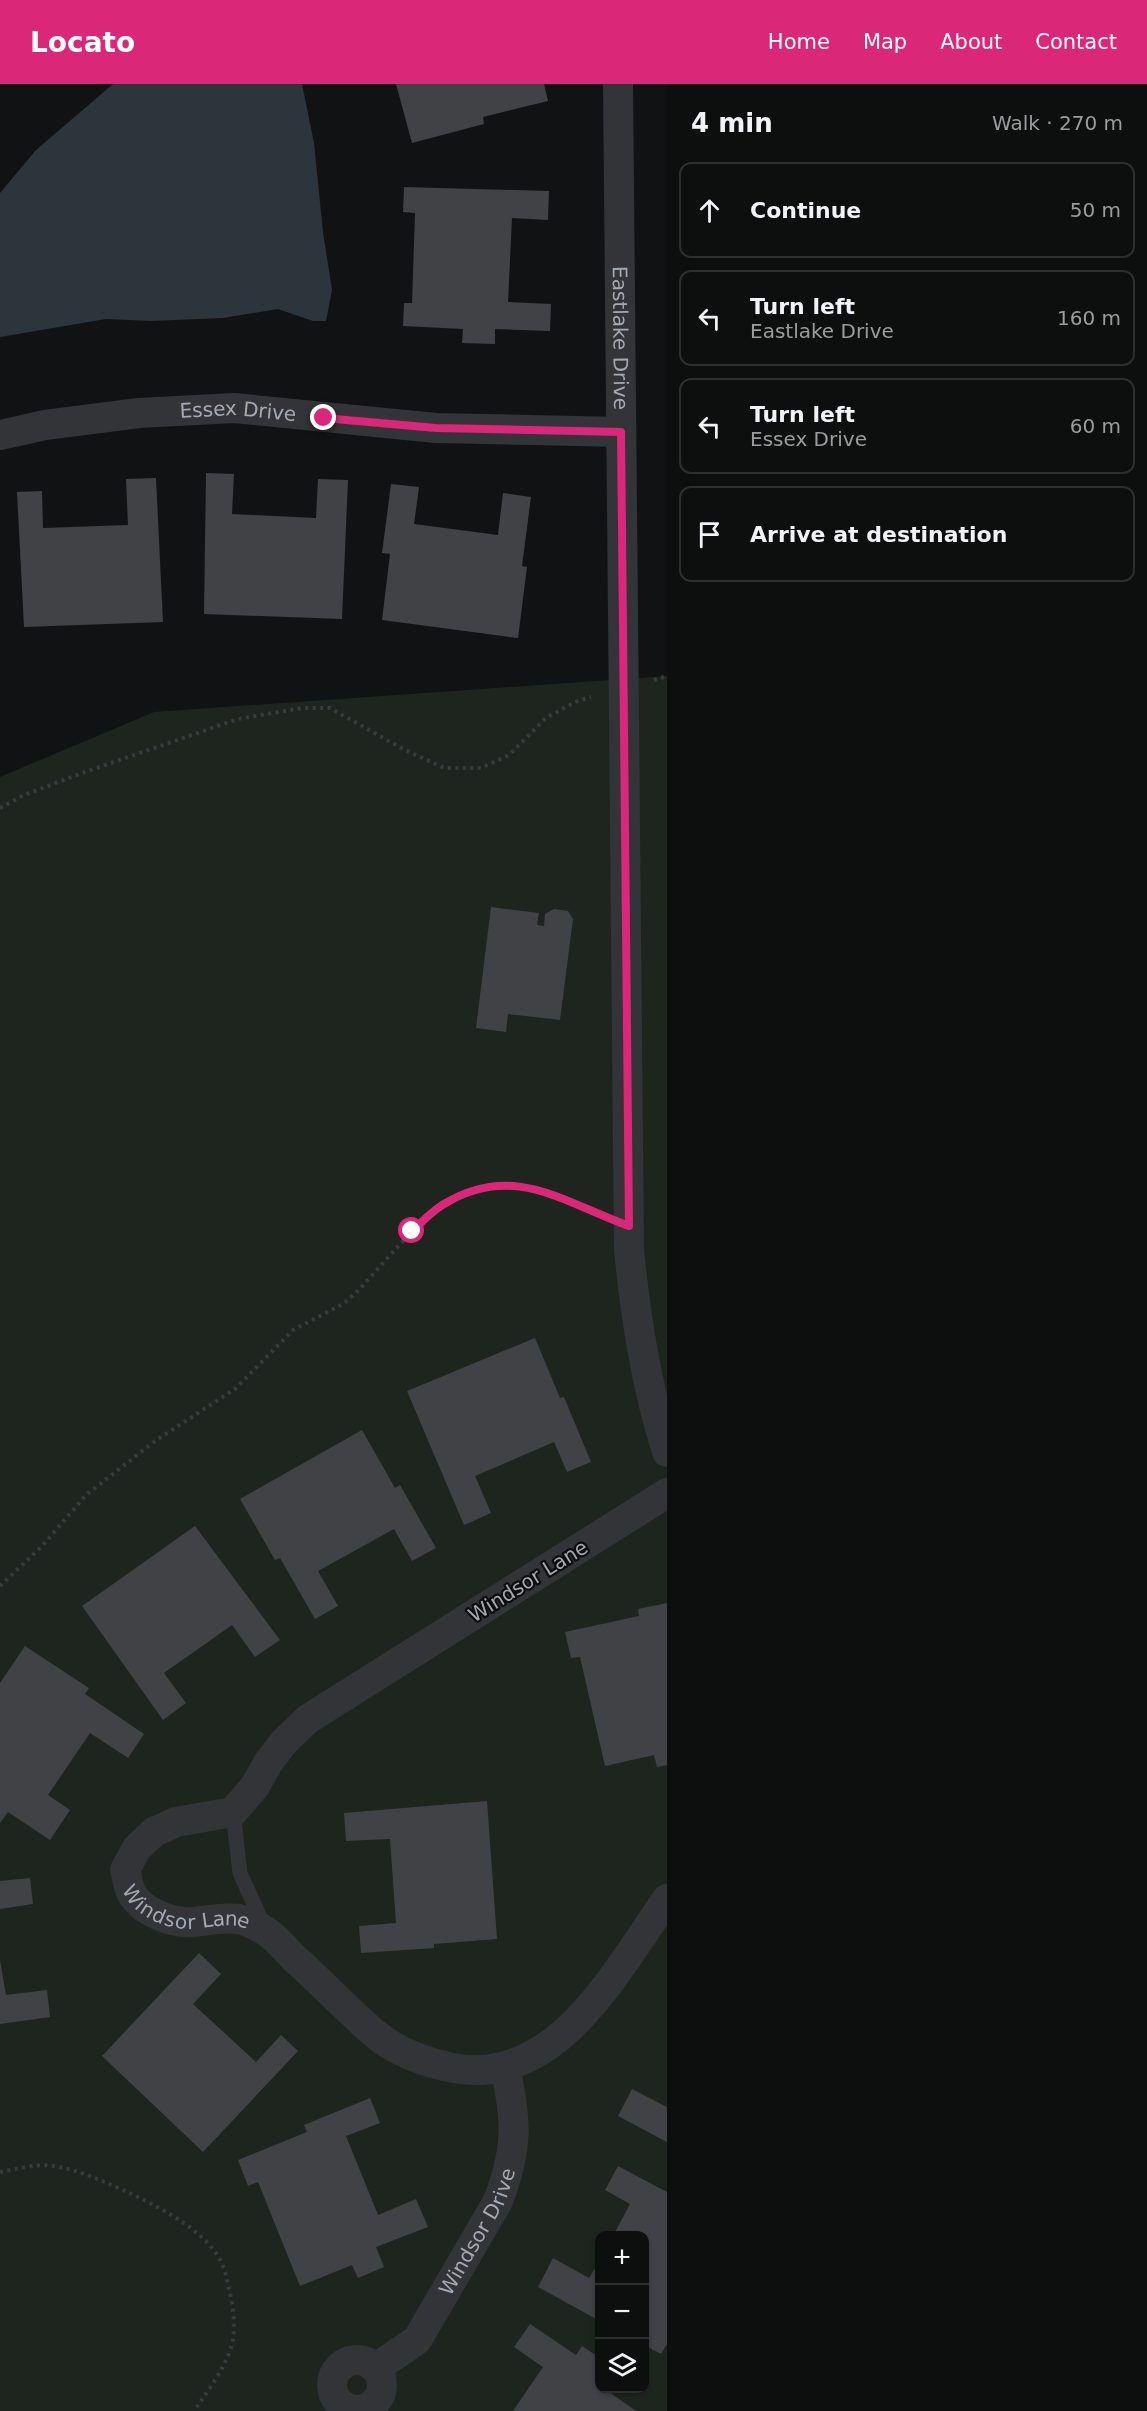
<!DOCTYPE html>
<meta charset="utf-8">
<style>
body{margin:0;font-family:"DejaVu Sans",sans-serif;background:#1b1c1c;color:#f1f3f6}
.controls{position:absolute;right:18px;bottom:18px;display:grid;overflow:hidden;border-radius:12px;box-shadow:0 2px 4px #0004}
.controls button{width:54px;height:54px;display:grid;place-items:center;padding:0;border:0;border-bottom:2px solid #2d2e2e;background:#0d0e0e;color:#f1f3f6;font:30px sans-serif}
.stop{position:absolute;width:18px;height:18px;margin:-14px;border:4px solid #db2777;border-radius:50%;background:#fff}
.stop.end{background:#db2777;border-color:#fff;box-shadow:0 2px 6px #0008}
.list{margin:0;padding:0;list-style:none}
h2{display:flex;justify-content:space-between;align-items:center;height:78px;margin:0;padding:0 24px;font-size:26px}
h2 small{font-size:20px;font-weight:400;color:#9a9c9e}
.list li{display:grid;grid-template-columns:39px 1fr auto;gap:18px;align-items:center;box-sizing:border-box;height:96px;margin:0 12px 12px;padding:0 12px;border:2px solid #2d2e2e;border-radius:12px}
.list b{display:block;font-size:22px;white-space:nowrap}
.list p{margin:0;font-size:20px;white-space:nowrap;color:#9a9c9e}
.list em{font-size:20px;font-style:normal;color:#9a9c9e}
.icon{flex:none;width:33px;height:33px;fill:none;stroke:currentColor;stroke-width:2;stroke-linecap:round;stroke-linejoin:round}
.map{position:relative;flex:none;width:667px;height:2327px;overflow:hidden}
header{display:flex;align-items:center;gap:36px;box-sizing:border-box;height:84px;padding:0 30px;background:#db2777;color:#fff}
header strong{font-size:28px}
nav{display:flex;gap:33px;margin-inline-start:auto;font-size:21px}
main{display:flex}
aside{flex:1;background:#0d0e0e}
.map>svg:first-child{display:block}
.green{fill:#1e251e;fill-rule:evenodd}
.water{fill:#2c353b}
.building{fill:#414246}
.lines{fill:none;stroke-linecap:round;stroke-linejoin:round}
.path{stroke:#393b3f;stroke-width:4;stroke-dasharray:3 4.5;stroke-linecap:butt}
.lane{stroke:#333438;stroke-width:15}
.street{stroke:#333438;stroke-width:30}
.route{stroke:#db2777;stroke-width:8}
.labels{text-anchor:middle;dominant-baseline:central;stroke-width:4.5;stroke-linejoin:round;paint-order:stroke}
.street-label{font-size:20px;fill:#a4aab3;stroke:#0d0d0e}
</style>
<header>
<strong>Locato</strong>
<nav><a>Home</a><a>Map</a><a>About</a><a>Contact</a></nav>
</header>
<main>
<div class="map">
<svg width="667" height="2327" viewBox="0 0 667 2327">
<rect width="100%" height="100%" fill="#111213"/>
<path class="green" d="M 667,592 L 667,2327 L 0,2327 L 0,693 L 154,628 ZM 600,2152 L 644,2152 L 644,2304 L 600,2304 Z"/>
<path class="water" d="M 113,0 L 302,0 L 314,59 L 323,148 L 332,206 L 326,237 L 313,237 L 278,225 L 223,234 L 151,237 L 106,235 L 0,253 L 0,109 L 36,66 Z"/>
<path class="building" d="M 396,0 L 544,0 L 548,17 L 483,33 L 484,40 L 412,59 Z
M 404,103 L 549,107 L 548,136 L 512,134 L 508,218 L 551,220 L 550,247 L 495,245 L 495,260 L 462,259 L 463,245 L 403,242 L 404,219 L 412,219 L 415,129 L 403,128 Z
M 206,389 L 234,390 L 232,430 L 316,434 L 318,395 L 348,396 L 342,535 L 204,530 Z
M 156,394 L 163,538 L 24,543 L 17,408 L 42,407 L 43,444 L 128,441 L 126,395 Z
M 391,400 L 419,403 L 414,440 L 498,451 L 503,409 L 531,413 L 522,482 L 527,483 L 518,554 L 382,536 L 390,470 L 382,469 Z
M 491,823 L 539,829 L 537,841 L 544,842 L 545,830 L 554,825 L 568,827 L 573,835 L 560,936 L 508,930 L 506,948 L 476,944 Z
M 535,1254 L 560,1314 L 564,1313 L 591,1378 L 567,1388 L 554,1358 L 475,1392 L 491,1429 L 464,1441 L 407,1307 Z
M 362,1346 L 395,1404 L 400,1401 L 436,1464 L 412,1477 L 394,1445 L 318,1487 L 338,1522 L 315,1535 L 280,1474 L 275,1476 L 240,1415 Z
M 195,1442 L 280,1556 L 255,1573 L 232,1541 L 164,1589 L 186,1619 L 163,1636 L 82,1522 Z
M 667,1519 L 667,1681 L 657,1683 L 654,1671 L 605,1682 L 580,1573 L 571,1574 L 565,1548 L 639,1532 L 638,1525 Z
M 25,1562 L 89,1604 L 85,1610 L 144,1650 L 128,1674 L 90,1649 L 48,1711 L 70,1726 L 50,1756 L 8,1728 L 0,1739 L 0,1599 Z
M 487,1717 L 497,1855 L 434,1860 L 434,1864 L 361,1869 L 359,1842 L 396,1839 L 390,1755 L 346,1757 L 344,1729 Z
M 30,1794 L 33,1820 L 0,1825 L 0,1797 Z
M 199,1869 L 221,1890 L 193,1920 L 256,1978 L 281,1951 L 298,1967 L 203,2068 L 102,1972 Z
M 0,1876 L 6,1911 L 47,1906 L 50,1933 L 0,1940 Z
M 632,2005 L 667,2023 L 667,2058 L 618,2032 Z
M 370,2014 L 380,2039 L 346,2052 L 378,2131 L 416,2115 L 428,2143 L 376,2163 L 384,2183 L 358,2194 L 352,2181 L 300,2202 L 258,2098 L 248,2102 L 238,2076 L 307,2048 L 304,2041 Z
M 618,2082 L 667,2108 L 667,2260 L 661,2270 L 644,2261 L 644,2152 L 613,2152 L 630,2120 L 605,2106 Z
M 553,2174 L 589,2194 L 600,2176 L 600,2237 L 538,2203 Z
M 530,2240 L 576,2271 L 582,2262 L 600,2274 L 600,2304 L 611,2304 L 609,2308 L 636,2327 L 513,2327 L 543,2283 L 514,2263 Z"/>
<g class="lines">
<path class="path" d="M 654,596 L 667,592
M 0,724 L 24,711 L 85,688 L 238,635 L 302,624 L 330,624 L 403,665 L 444,684 L 481,684 L 509,671 L 546,634 L 575,618 L 591,613
M 0,1502 L 43,1461 L 86,1411 L 155,1357 L 235,1305 L 293,1246 L 343,1220 L 356,1209 L 412,1147 L 441,1121 L 463,1109 L 485,1102 L 508,1100 L 558,1111 L 597,1130
M 0,2088 C 18,2085 36,2079 54,2082 C 79,2086 100,2096 123,2106 C 157,2122 208,2146 223,2182 C 226,2189 227,2197 229,2205 C 233,2220 235,2238 233,2255 C 228,2281 209,2305 194,2327"/>
<path class="lane" d="M 233,1728 L 240,1789 L 264,1842"/>
<g class="street">
<path id="s1" d="M 618,0 L 629,1166 C 636,1236 646,1300 667,1368"/>
<path id="s2" d="M 0,351 L 45,341 L 139,329 L 234,324 L 436,344 L 621,348"/>
<path id="s3" d="M 667,1409 L 308,1635 L 283,1659 L 268,1679 L 255,1702 L 233,1728 L 176,1738 L 154,1748 L 137,1764 L 125,1786 C 127,1792 128,1801 131,1808 C 141,1828 173,1840 194,1838 C 209,1836 223,1833 239,1835 C 247,1837 257,1842 264,1846 C 275,1852 285,1865 294,1874 C 321,1898 346,1925 374,1949 C 394,1966 422,1977 448,1983 C 555,2007 615,1888 667,1815"/>
<circle cx="357" cy="2301" r="25"/>
<path id="s4" d="M 376,2284 L 417,2256 L 498,2117 C 518,2064 517,2037 505,1983"/>
</g>
</g>
<g class="lines">
<path class="route" d="M 324,334 L 436,344 L 621,348 L 629,1142 C 563,1118 513,1078 444,1120 C 432,1127 422,1138 412,1147"/>
</g>
<g class="labels">
<g class="street-label">
<text stroke="none"><textPath href="#s1" startOffset="254">Eastlake Drive</textPath></text>
<text stroke="none"><textPath href="#s2" startOffset="240">Essex Drive</textPath></text>
<text transform="translate(528 1497) rotate(-32)">Windsor Lane</text>
<text stroke="none"><textPath href="#s3" startOffset="759">Windsor Lane</textPath></text>
<text stroke="none"><textPath href="#s4" startOffset="174">Windsor Drive</textPath></text>
</g>
</g>
</svg>
<div class="controls">
<button>+</button>
<button>−</button>
<button><svg class="icon" aria-label="layers" viewBox="0 0 24 24"><path d="M12 4l9 5-9 5-9-5zM3 14l9 5 9-5"/></svg></button>
</div>
<div class="stop" style="left:412px;top:1147px"></div>
<div class="stop end" style="left:324px;top:334px"></div>
</div>
<aside>
<h2>4 min<small>Walk · 270 m</small></h2>
<ul class="list">
<li><svg class="icon" aria-label="ahead" viewBox="0 0 24 24"><path d="M12 20V5M6 11l6-6 6 6"/></svg><div><b>Continue</b></div><em>50 m</em></li>
<li><svg class="icon" aria-label="left" viewBox="0 0 24 24"><path d="M17 20v-9H6M10 6l-5 5 5 5"/></svg><div><b>Turn left</b><p>Eastlake Drive</p></div><em>160 m</em></li>
<li><svg class="icon" aria-label="left" viewBox="0 0 24 24"><path d="M17 20v-9H6M10 6l-5 5 5 5"/></svg><div><b>Turn left</b><p>Essex Drive</p></div><em>60 m</em></li>
<li><svg class="icon" aria-label="arrive" viewBox="0 0 24 24"><path d="M6 21V4h12l-3 4 3 4H6"/></svg><div><b>Arrive at destination</b></div></li>
</ul>
</aside>
</main>
